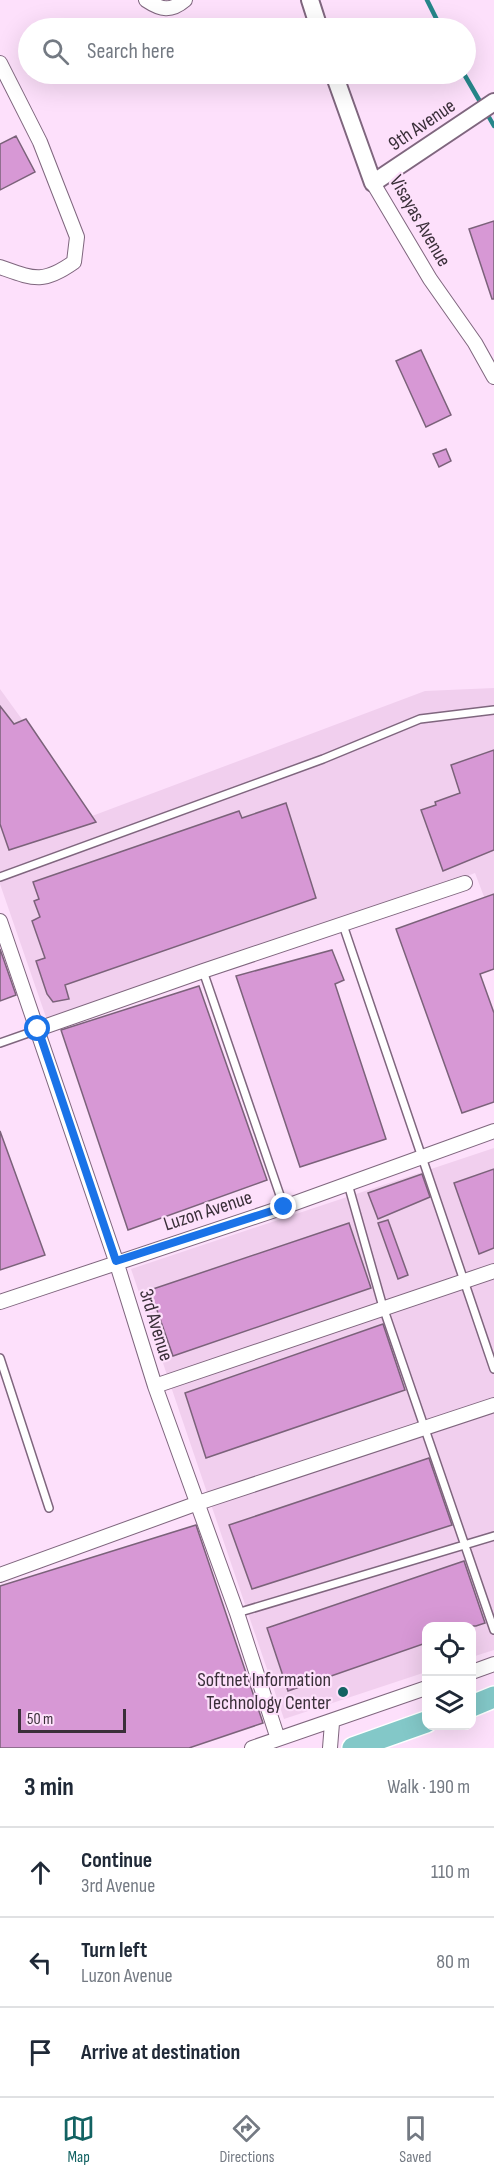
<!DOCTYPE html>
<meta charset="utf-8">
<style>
body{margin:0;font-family:"Sofia Sans Condensed",sans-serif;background:#f6f6f7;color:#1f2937}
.controls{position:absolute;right:18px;bottom:18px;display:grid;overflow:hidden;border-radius:12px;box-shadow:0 6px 24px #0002}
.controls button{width:54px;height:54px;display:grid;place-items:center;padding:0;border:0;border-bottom:2px solid #e0e1e3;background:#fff;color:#1f2937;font:30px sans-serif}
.scale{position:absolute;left:18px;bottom:15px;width:108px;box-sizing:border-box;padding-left:6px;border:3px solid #3a2f39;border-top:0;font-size:16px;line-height:21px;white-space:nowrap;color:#3a2f39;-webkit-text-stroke:4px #fde0fb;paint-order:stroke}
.stop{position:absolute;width:18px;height:18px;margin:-14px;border:4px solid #1a73e8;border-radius:50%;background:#fff}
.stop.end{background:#1a73e8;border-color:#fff;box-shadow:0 2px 6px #0008}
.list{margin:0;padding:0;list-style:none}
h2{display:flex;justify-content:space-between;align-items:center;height:78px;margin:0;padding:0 24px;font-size:26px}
h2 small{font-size:20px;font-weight:400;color:#747a83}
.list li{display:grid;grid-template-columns:39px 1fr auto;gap:18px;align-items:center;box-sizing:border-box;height:90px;padding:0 24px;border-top:2px solid #e0e1e3}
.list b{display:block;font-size:22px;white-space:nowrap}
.list p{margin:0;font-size:20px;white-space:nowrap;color:#747a83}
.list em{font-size:20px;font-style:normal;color:#747a83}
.icon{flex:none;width:33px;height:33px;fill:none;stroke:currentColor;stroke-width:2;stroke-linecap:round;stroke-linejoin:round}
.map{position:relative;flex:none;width:494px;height:1748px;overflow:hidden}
.search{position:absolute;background:#fff;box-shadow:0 6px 24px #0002;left:18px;right:18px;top:18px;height:66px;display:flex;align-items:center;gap:15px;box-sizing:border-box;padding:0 21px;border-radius:33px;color:#747a83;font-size:22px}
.sheet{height:348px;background:#fff}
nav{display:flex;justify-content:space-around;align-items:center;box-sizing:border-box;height:84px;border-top:2px solid #e0e1e3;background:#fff;font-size:16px;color:#747a83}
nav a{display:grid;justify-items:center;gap:3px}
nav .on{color:#126262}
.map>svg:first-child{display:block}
.built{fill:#f1cfee}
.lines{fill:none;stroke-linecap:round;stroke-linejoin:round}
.stream{stroke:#26868a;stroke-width:4.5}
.building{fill:#d798d5;stroke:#7b627a;stroke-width:1.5}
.service-casing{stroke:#7f667e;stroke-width:10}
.minor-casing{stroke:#7f667e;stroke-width:16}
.tertiary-casing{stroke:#7f667e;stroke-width:20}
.primary-casing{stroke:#fff;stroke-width:24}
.service{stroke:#fff;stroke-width:7}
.minor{stroke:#fff;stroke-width:14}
.tertiary{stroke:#fff;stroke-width:16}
.primary{stroke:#83c8c8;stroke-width:21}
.route{stroke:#1a73e8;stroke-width:8}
.poi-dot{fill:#126262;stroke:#fde0fb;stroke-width:2}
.labels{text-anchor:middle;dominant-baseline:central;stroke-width:4.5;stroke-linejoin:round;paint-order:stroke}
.street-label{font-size:20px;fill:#3a2f39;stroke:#fde0fb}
.poi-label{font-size:20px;fill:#3a2f39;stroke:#fde0fb;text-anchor:end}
</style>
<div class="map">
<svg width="494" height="1748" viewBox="0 0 494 1748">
<rect width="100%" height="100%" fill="#fde0fb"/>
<path class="built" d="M 494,688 L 494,923 L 475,873 L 359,917 L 48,1023 L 0,884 L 0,689 L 92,816 L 425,691 Z
M 494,1148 L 494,1650 L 472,1657 L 472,1626 L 426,1626 L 426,1672 L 284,1719 L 131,1269 Z"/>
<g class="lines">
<path class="stream" d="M 427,0 L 441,28
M 464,74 L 482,105
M 486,112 L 494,126"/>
</g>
<path class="building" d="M 16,136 L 35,172 L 0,190 L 0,144 Z
M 494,221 L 494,299 L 492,299 L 469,229 Z
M 421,350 L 451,415 L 426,427 L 396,361 Z
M 446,449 L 451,461 L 439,467 L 433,454 Z
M 0,706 L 14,724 L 26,719 L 96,822 L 9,850 L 0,824 Z
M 494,750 L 494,850 L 443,871 L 421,810 L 436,805 L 435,802 L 460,793 L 451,765 Z
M 286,803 L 316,898 L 65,985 L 69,999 L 53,1002 L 47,994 L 36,961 L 45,958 L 32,921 L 40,917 L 34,901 L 39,899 L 33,882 L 239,811 L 242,818 Z
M 494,894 L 494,969 L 480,974 L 494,1013 L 494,1102 L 462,1113 L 396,929 Z
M 0,949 L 16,995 L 0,1001 Z
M 332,950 L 344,980 L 335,984 L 386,1139 L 300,1167 L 236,976 Z
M 199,986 L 267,1180 L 128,1230 L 61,1030 Z
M 0,1131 L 45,1255 L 0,1270 Z
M 494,1169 L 494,1248 L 479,1254 L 454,1183 Z
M 422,1174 L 430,1197 L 378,1219 L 368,1193 Z
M 388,1220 L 408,1275 L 398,1279 L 378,1223 Z
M 349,1223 L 371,1288 L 173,1356 L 150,1290 Z
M 383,1324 L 405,1390 L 206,1458 L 185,1393 Z
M 429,1458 L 452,1525 L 252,1589 L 229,1525 Z
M 196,1525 L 263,1723 L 189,1748 L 0,1748 L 0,1586 Z
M 464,1561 L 485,1623 L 476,1626 L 426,1626 L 426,1643 L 288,1691 L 267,1628 Z"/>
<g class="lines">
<defs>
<path id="service" d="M 0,877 L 323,759 L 420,719 L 494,710
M 343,925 L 494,1369
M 203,971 L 284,1207
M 0,1043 L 37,1030
M 348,1184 L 383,1307 L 494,1630
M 0,1358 L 49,1508
M 237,1613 L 494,1536"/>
<path id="minor" d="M 146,0 C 161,10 171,12 185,0
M 0,63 L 40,142 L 77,237 L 74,262 C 43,284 34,279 0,267
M 373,183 L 430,279 L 475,343 L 494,377
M 0,921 L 116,1261 L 155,1386 L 237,1613 L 278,1739
M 38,1029 L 203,971 L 465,883
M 0,1302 L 284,1207 L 494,1131
M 155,1386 L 494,1271
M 0,1575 L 198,1503 L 494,1405
M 472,1672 L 494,1664
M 252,1748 L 426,1688
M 330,1748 L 332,1723"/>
<path id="tertiary" d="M 310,0 L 319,28
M 334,74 L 373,183 L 494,102"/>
<path id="primary" d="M 472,1706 L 494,1697
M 353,1748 L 426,1722"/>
</defs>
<use href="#service" class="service-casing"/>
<use href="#minor" class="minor-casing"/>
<use href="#tertiary" class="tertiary-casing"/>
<use href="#primary" class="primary-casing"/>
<use href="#service" class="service"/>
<use href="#minor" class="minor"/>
<use href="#tertiary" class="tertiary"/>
<use href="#primary" class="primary"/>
</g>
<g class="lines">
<path class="route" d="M 38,1029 L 116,1261 L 284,1207"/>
</g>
<circle class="poi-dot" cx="343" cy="1692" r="6"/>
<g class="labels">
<g class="street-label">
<text transform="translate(422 125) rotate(-34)">9th Avenue</text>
<text transform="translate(420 221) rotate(60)">Visayas Avenue</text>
<text transform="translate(208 1211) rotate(-18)">Luzon Avenue</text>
<text transform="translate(156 1325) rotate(73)">3rd Avenue</text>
</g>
<g class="poi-label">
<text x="331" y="1680">Softnet Information<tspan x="331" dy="23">Technology Center</tspan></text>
</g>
</g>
</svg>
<div class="controls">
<button><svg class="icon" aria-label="locate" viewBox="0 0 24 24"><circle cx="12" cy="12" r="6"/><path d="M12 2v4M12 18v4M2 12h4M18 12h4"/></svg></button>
<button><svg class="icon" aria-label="layers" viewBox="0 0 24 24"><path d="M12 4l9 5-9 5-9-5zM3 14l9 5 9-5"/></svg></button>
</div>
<div class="scale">50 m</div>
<div class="stop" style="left:38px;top:1029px"></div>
<div class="stop end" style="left:284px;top:1207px"></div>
<div class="search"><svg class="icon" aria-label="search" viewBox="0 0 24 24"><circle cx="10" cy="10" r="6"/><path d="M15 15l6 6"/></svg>Search here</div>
</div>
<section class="sheet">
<h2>3 min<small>Walk · 190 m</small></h2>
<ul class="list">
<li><svg class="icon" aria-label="ahead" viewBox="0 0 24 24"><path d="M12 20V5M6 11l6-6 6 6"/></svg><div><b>Continue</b><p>3rd Avenue</p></div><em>110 m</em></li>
<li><svg class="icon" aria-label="left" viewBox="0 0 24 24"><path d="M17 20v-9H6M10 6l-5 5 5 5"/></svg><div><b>Turn left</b><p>Luzon Avenue</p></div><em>80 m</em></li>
<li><svg class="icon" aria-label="arrive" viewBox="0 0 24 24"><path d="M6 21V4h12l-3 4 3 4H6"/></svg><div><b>Arrive at destination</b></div></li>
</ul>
</section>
<nav>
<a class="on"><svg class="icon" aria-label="map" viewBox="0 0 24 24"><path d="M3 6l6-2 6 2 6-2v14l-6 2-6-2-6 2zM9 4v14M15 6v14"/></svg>Map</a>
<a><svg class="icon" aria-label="directions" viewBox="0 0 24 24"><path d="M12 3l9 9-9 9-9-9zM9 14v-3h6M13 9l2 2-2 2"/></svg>Directions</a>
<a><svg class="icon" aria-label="saved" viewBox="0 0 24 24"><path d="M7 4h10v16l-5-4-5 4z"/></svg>Saved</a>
</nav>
